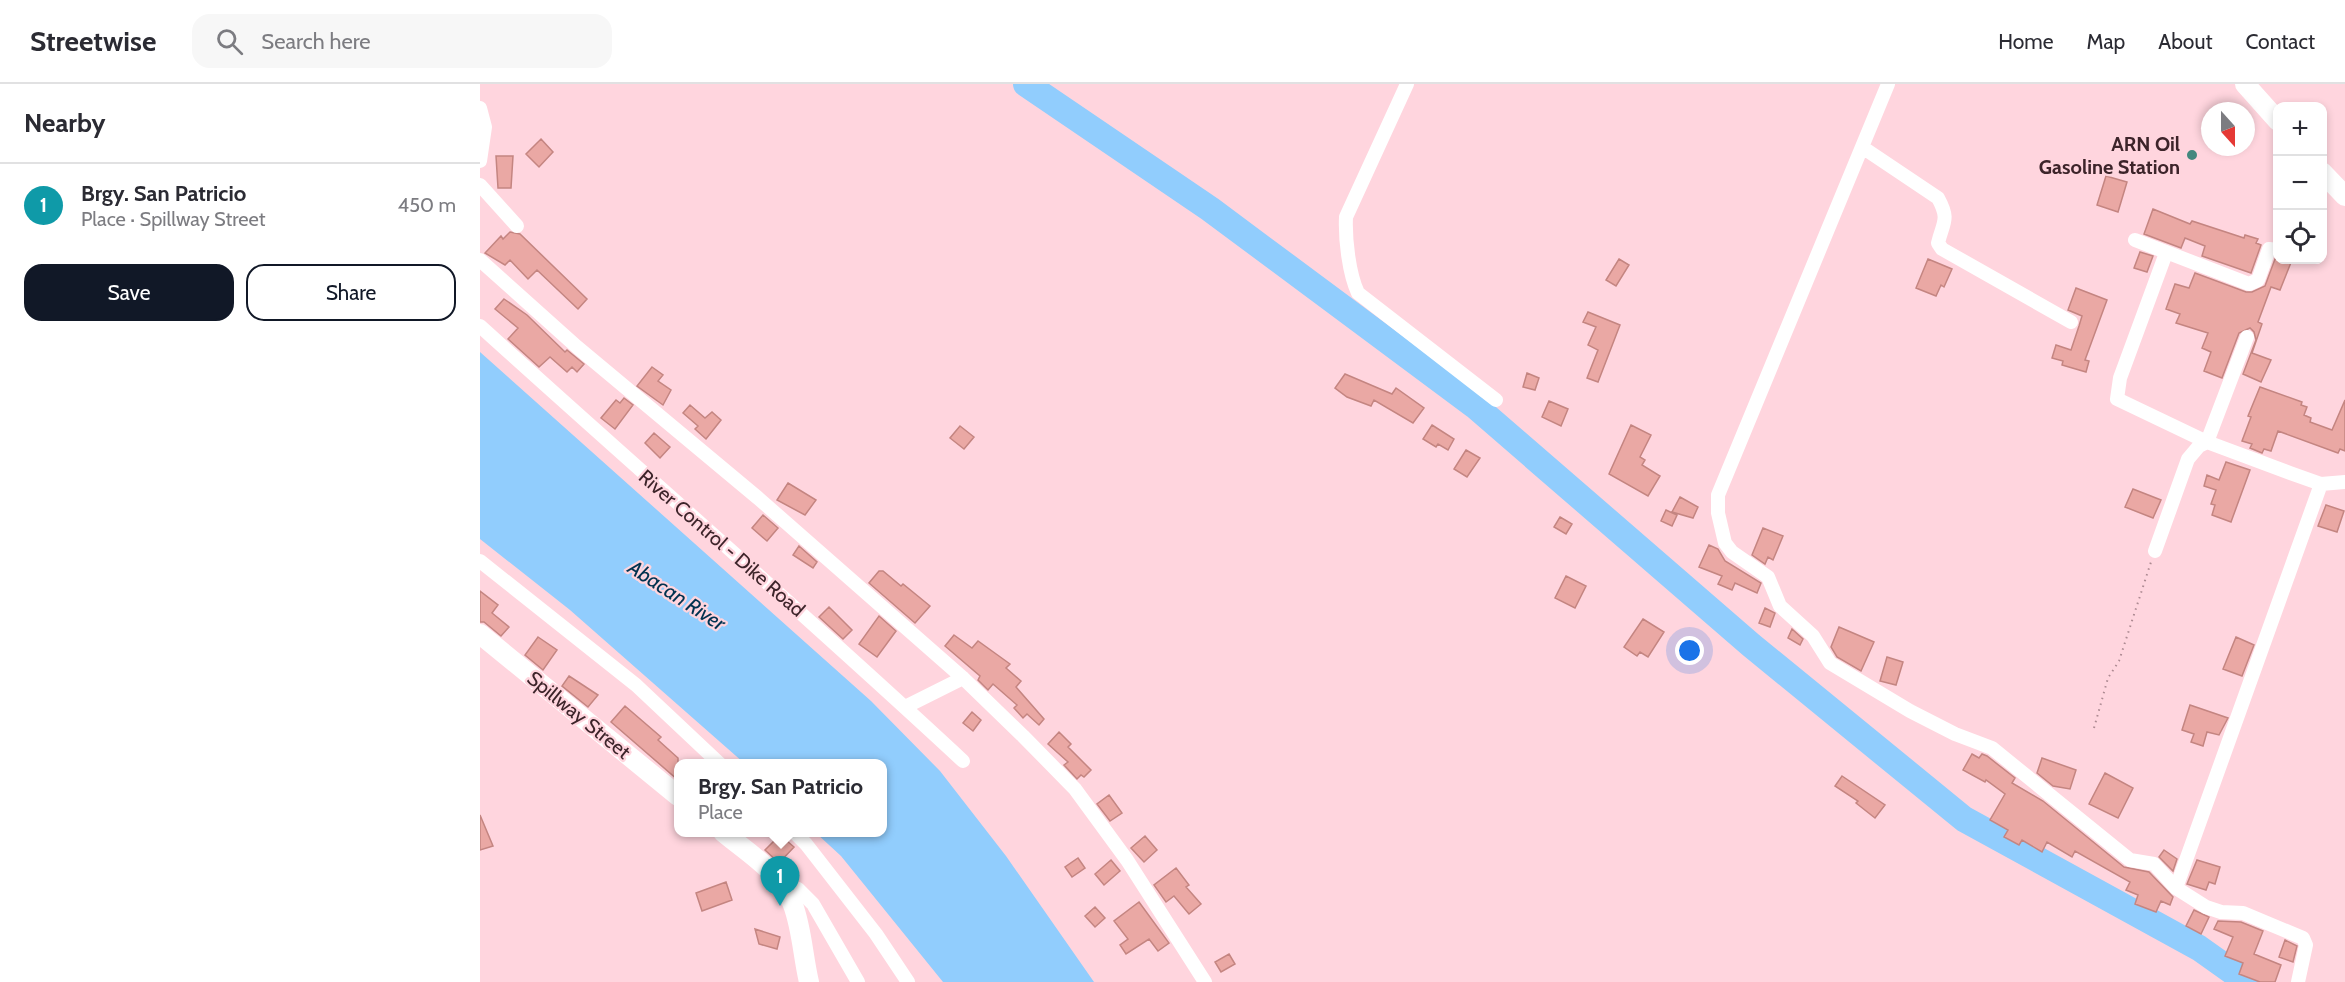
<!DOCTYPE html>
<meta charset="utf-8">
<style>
body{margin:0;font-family:Cabin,sans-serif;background:#f7f7f7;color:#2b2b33}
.controls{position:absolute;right:18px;top:18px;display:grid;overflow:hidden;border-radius:12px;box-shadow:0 3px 9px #0003}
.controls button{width:54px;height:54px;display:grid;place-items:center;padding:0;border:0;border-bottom:2px solid #e1e1e2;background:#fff;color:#2b2b33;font:30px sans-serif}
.compass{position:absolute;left:1721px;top:18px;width:54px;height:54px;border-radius:50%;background:#fff;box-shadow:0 3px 9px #0003;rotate:159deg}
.you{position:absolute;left:1210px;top:567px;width:21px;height:21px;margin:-15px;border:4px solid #fff;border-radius:50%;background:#1a73e8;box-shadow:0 0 0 9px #1a73e833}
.badge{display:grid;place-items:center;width:39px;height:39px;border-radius:50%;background:#111827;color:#fff;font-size:20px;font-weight:700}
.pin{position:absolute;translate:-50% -50px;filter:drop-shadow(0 2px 3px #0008)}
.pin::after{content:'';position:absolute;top:32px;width:21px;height:18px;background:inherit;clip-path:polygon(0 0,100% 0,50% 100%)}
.popup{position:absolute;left:194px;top:675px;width:213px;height:78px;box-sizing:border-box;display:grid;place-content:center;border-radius:12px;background:#fff;filter:drop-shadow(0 2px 4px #0005);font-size:20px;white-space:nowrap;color:#7c7c81}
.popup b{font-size:22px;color:#2b2b33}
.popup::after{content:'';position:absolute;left:50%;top:100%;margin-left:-12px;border:12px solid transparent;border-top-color:#fff}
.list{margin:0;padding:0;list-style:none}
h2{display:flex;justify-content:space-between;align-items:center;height:78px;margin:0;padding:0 24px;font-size:26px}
h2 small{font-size:20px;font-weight:400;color:#7c7c81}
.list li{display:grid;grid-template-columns:39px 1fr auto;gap:18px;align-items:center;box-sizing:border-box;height:84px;padding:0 24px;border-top:2px solid #e1e1e2}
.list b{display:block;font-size:22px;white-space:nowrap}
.list p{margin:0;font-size:20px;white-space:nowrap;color:#7c7c81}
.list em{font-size:20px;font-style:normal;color:#7c7c81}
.actions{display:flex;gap:12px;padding:18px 24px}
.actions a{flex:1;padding:14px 0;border:2px solid #111827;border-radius:18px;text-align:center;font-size:21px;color:#111827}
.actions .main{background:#111827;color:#fff}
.icon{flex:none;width:33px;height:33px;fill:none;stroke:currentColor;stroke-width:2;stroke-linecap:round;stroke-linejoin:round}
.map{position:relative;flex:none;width:1865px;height:898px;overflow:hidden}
header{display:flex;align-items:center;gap:36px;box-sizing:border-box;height:84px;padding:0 30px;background:#fff;border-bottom:2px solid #e1e1e2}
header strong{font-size:28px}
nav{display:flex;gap:33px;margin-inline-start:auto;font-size:21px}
.search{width:420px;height:54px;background:#f7f7f7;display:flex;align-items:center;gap:15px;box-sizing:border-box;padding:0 21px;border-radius:18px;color:#7c7c81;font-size:22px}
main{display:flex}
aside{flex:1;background:#fff}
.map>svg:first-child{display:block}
.water{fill:#91cdfd}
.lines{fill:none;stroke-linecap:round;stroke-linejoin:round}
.river{stroke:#91cdfd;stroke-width:26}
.building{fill:#eaa8a4;stroke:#c48581;stroke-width:1.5}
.path{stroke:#ad8a92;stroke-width:2;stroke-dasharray:1.5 4.5;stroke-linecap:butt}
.street{stroke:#fff;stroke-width:14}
.secondary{stroke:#fff;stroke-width:20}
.poi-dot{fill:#43887e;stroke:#ffd5de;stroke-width:2}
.labels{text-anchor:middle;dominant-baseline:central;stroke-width:4.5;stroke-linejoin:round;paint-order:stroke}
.poi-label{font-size:20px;font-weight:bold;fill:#3d242a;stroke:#ffd5de;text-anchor:end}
.street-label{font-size:20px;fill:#3d242a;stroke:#ffd5de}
.water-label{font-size:21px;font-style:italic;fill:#013250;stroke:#ffd5de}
</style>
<header>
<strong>Streetwise</strong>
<div class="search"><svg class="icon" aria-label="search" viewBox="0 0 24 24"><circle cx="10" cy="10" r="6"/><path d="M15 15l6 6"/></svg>Search here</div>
<nav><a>Home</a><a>Map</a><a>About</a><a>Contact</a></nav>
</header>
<main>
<aside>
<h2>Nearby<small></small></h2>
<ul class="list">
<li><span class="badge" style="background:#0f9aa8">1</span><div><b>Brgy. San Patricio</b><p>Place · Spillway Street</p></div><em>450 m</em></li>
</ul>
<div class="actions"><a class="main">Save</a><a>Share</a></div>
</aside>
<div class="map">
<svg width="1865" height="898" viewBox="0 0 1865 898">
<rect width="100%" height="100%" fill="#ffd5de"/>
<path class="water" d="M 0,268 L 391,617 L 460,687 L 526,772 L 614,898 L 463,898 L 361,772 L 336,749 L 402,748 L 402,680 L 264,679 L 90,526 L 0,455 Z"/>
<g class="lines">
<path class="river" d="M 546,0 L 730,125 L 995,322 L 1271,561 L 1484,735 L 1719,864 L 1767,898"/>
</g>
<path class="building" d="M 61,55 L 73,68 L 59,83 L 46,70 Z
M 16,72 L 33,72 L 31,104 L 18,104 Z
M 1626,92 L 1647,98 L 1638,128 L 1617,121 Z
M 1673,125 L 1710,140 L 1712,137 L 1764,154 L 1765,151 L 1778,155 L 1776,159 L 1781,161 L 1771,189 L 1722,172 L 1725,162 L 1705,154 L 1701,164 L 1664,150 Z
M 30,148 L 40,150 L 107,215 L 98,225 L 57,186 L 48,195 L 30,176 L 25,181 L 5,169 L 21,152 L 23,155 Z
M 1660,168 L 1673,172 L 1667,188 L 1654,184 Z
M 1139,175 L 1149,181 L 1136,202 L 1126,196 Z
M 1448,175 L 1472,185 L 1464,203 L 1461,201 L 1456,212 L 1436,204 Z
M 1795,175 L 1812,176 L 1800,206 L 1791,203 L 1778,238 L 1782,240 L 1772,269 L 1791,276 L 1781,298 L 1763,290 L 1776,256 L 1774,248 L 1770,244 L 1759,249 L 1742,294 L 1724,287 L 1731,268 L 1722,264 L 1728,249 L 1696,239 L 1700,230 L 1686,225 L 1695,200 L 1709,204 L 1715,189 L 1766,208 L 1772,208 L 1785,202 Z
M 1596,204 L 1627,216 L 1605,276 L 1609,277 L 1606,288 L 1582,281 L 1583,277 L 1572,274 L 1576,261 L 1591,266 L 1599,242 L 1602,232 L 1588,226 Z
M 24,215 L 47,231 L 85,268 L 87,266 L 104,280 L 97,288 L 92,283 L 87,288 L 70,273 L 59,283 L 28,255 L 38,244 L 15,225 Z
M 1108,228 L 1140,241 L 1118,298 L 1107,294 L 1118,266 L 1108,261 L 1116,243 L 1103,238 Z
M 172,283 L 183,291 L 178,297 L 191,306 L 183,321 L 157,302 Z
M 1047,289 L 1059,294 L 1055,306 L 1043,303 Z
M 865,290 L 912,310 L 916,304 L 944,324 L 933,339 L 894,316 L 891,322 L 867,313 L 855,304 Z
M 1780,303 L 1822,318 L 1821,321 L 1827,323 L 1824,331 L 1831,334 L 1830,338 L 1852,346 L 1865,316 L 1865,367 L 1860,365 L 1858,369 L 1798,347 L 1791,367 L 1784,365 L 1782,369 L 1770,364 L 1772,360 L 1762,357 L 1771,333 L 1768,332 Z
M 144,314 L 153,321 L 135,345 L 121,334 L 136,316 L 140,319 Z
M 1069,317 L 1088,325 L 1081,342 L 1062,333 Z
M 210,321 L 225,334 L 232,328 L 241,336 L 226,355 L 215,345 L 218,342 L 203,329 Z
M 952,341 L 974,355 L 968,366 L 958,360 L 956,363 L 943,355 Z
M 1151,341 L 1171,351 L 1160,373 L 1165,376 L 1162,381 L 1180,392 L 1168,412 L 1129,390 Z
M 480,342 L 494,353 L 484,365 L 470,354 Z
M 174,349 L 190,363 L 180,374 L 165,359 Z
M 986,366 L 1000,374 L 987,393 L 974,385 Z
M 1746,378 L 1770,386 L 1751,438 L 1732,431 L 1735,421 L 1731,420 L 1736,406 L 1724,402 L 1727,391 L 1739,396 Z
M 308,399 L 336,416 L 325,431 L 297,416 Z
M 1653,405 L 1681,416 L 1673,434 L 1645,423 Z
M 1200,413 L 1218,423 L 1213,434 L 1192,428 Z
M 1846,421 L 1864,427 L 1857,448 L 1838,442 Z
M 1186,426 L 1197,431 L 1192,442 L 1181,437 Z
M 283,431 L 298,444 L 287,457 L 272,444 Z
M 1080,433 L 1092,440 L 1086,450 L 1074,443 Z
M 1283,444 L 1303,452 L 1293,476 L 1288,473 L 1285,480 L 1272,471 Z
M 1229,461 L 1238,465 L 1245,477 L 1281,499 L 1277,509 L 1255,499 L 1252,506 L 1238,500 L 1242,492 L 1219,483 Z
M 319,462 L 337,478 L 333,484 L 313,471 Z
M 399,487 L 403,487 L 421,502 L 423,500 L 450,522 L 435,539 L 389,499 Z
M 1086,492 L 1106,502 L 1095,524 L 1075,514 Z
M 0,507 L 18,521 L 12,529 L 29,543 L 21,552 L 4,538 L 0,538 Z
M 349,523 L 372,546 L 363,555 L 339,533 Z
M 1285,524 L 1295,529 L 1290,543 L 1279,539 Z
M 399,532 L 416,547 L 397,573 L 379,560 Z
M 1163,535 L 1184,548 L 1168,573 L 1160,568 L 1157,572 L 1144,563 Z
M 1359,543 L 1394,558 L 1381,587 L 1357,573 L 1351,563 Z
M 1312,545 L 1323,555 L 1320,561 L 1308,554 Z
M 474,551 L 492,564 L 498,557 L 530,580 L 526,584 L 541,597 L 536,603 L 564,635 L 559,641 L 547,630 L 543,634 L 534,624 L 537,621 L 513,600 L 508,606 L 498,596 L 500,592 L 465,562 Z
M 58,553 L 77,566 L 63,586 L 45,571 Z
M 1756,553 L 1774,561 L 1762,592 L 1743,585 Z
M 1407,573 L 1423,578 L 1416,601 L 1400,597 Z
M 89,592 L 118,611 L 108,623 L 82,602 Z
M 1710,621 L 1748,634 L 1739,651 L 1727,648 L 1723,662 L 1711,658 L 1714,650 L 1702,646 Z
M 145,622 L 181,653 L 178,656 L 198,674 L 198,696 L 131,638 Z
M 492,628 L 501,636 L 493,647 L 483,639 Z
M 579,648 L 591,660 L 588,663 L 611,686 L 604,693 L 601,691 L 597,695 L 584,681 L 588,678 L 568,660 Z
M 1492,670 L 1499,674 L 1502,670 L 1507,672 L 1535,694 L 1532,699 L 1563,717 L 1644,783 L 1669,788 L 1693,813 L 1690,821 L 1681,817 L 1676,828 L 1655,820 L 1658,811 L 1646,806 L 1650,798 L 1595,767 L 1592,773 L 1567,758 L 1562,768 L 1542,756 L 1539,761 L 1524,753 L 1528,746 L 1510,736 L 1525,710 L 1506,696 L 1505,698 L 1483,686 Z
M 1562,674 L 1596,686 L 1590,705 L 1573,702 L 1557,689 Z
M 1625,689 L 1653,704 L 1638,734 L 1609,720 Z
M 1362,692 L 1405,721 L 1395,734 L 1376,719 L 1378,717 L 1355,702 Z
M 629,711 L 642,729 L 630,737 L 617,720 Z
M 0,731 L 13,762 L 0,766 Z
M 300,751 L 314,763 L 299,779 L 285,766 Z
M 665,752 L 677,766 L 664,778 L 651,764 Z
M 1684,766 L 1697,775 L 1693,787 L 1679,773 Z
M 598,774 L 605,784 L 592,793 L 585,783 Z
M 631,776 L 640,787 L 624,801 L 615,790 Z
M 1717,776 L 1740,783 L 1735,800 L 1729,798 L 1726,806 L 1707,800 Z
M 696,784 L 709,801 L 706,803 L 721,820 L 709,830 L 694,812 L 686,818 L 674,801 Z
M 246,798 L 252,816 L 222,827 L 216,809 Z
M 659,818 L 689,859 L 678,867 L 669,855 L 646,870 L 640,861 L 648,855 L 634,837 Z
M 615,823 L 625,834 L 615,843 L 605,832 Z
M 1714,826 L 1729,833 L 1721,850 L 1706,842 Z
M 1738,837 L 1761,838 L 1783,847 L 1774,870 L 1801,881 L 1795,898 L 1780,898 L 1759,890 L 1763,879 L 1745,872 L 1753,853 L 1734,845 Z
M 275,845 L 300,853 L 297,865 L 279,860 Z
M 1805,856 L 1817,862 L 1813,878 L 1799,873 Z
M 749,870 L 755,880 L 741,888 L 735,878 Z"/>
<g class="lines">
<path class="path" d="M 1614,644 L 1628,594 L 1639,577 L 1671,478"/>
<path class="street" d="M 927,0 L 866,133 C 865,155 869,190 878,209 L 1016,316
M 1408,0 L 1238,411 L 1238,429 L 1245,459 L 1252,468 L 1288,493 L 1300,522 L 1333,552 L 1350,579 L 1430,627 L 1475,650 L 1512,664 L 1650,776 L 1674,780 L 1696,804 L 1726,823 L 1741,828 L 1763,829 L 1823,854 L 1826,861 L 1818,898
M 0,24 L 5,43 L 0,77
M 1382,63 L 1458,114 C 1470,136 1463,138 1458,159 L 1462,165 L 1591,238
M 0,101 L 37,142
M 1655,156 L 1769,200 L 1778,196 L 1789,165 L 1798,166
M 1686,169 L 1640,294 L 1637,315 L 1727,358 L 1810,389 L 1841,400 L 1865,398
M 0,176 L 97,263 L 278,414 L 483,594 L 543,652 L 595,705 L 647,776 L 725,898
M 0,242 C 161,388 324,529 483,677
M 1675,467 L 1708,375 L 1719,362 L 1727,358 L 1767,253
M 0,477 L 156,601 L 240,680
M 425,623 L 483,594
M 314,748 L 326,760 L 396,850 L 428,898
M 301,798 L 318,805 L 333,820 L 378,898
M 1696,804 L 1841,400"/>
<path class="secondary" d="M 1765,0 L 1798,37
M 1842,88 L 1865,112
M 0,550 L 198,712
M 243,748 C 268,769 302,789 313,821 C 322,845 323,873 329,898"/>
</g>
<circle class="poi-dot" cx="1712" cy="71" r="6"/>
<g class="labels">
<g class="poi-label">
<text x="1700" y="60">ARN Oil<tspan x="1700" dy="23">Gasoline Station</tspan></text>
</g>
<g class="street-label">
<text transform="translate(242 459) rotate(41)">River Control - Dike Road</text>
<text transform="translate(99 631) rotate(39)">Spillway Street</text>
</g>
<g class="water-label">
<text transform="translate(197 511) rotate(33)">Abacan River</text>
</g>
</g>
</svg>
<div class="controls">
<button>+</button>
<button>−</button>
<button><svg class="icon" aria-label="locate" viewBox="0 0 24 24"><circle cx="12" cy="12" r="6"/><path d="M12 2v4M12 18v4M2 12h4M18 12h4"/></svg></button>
</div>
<svg class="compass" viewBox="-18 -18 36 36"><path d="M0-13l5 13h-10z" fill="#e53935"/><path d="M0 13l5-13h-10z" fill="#7c7c81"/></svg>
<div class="you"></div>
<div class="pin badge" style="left:300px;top:822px;background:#0f9aa8">1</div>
<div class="popup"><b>Brgy. San Patricio</b>Place</div>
</div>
</main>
